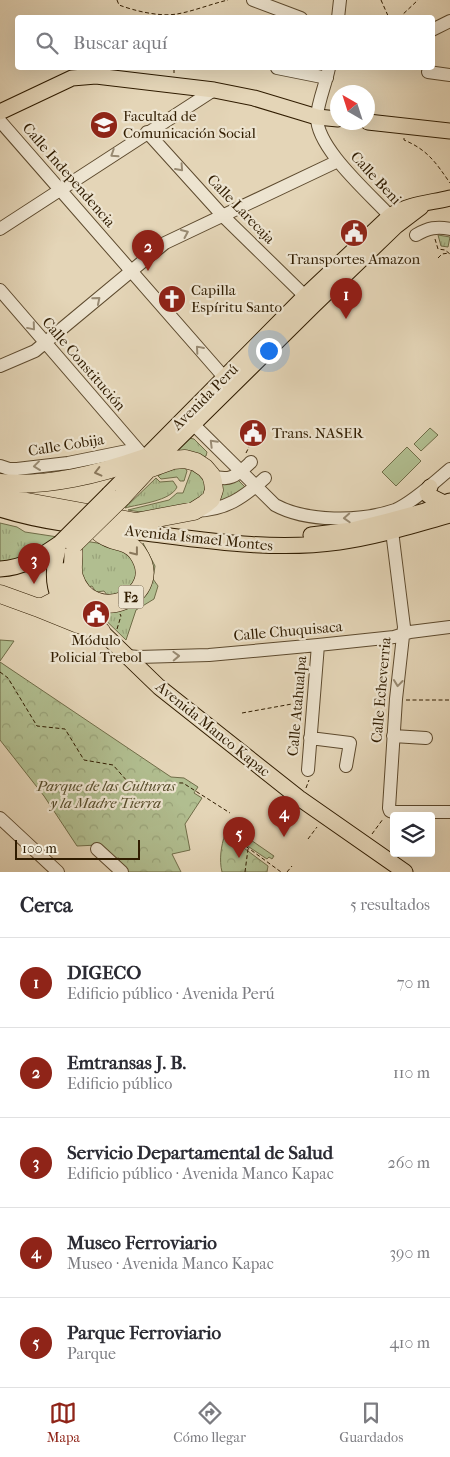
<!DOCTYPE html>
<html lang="es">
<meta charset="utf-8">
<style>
body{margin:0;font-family:"IM FELL French Canon",serif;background:#f7f7f7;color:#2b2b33}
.controls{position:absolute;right:15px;bottom:15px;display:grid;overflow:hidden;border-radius:5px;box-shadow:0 5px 20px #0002}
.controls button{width:45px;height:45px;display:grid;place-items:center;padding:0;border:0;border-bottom:1px solid #e1e1e2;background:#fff;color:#2b2b33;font:25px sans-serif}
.compass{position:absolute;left:330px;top:85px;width:45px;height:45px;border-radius:50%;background:#fff;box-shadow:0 5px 20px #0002;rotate:321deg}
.scale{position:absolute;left:15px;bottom:12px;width:125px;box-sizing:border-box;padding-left:5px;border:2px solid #301c00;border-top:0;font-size:14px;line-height:18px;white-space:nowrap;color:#301c00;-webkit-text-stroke:4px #ede4d0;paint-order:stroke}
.you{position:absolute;left:268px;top:350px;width:18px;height:18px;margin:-12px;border:4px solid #fff;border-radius:50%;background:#1a73e8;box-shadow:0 0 0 8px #1a73e833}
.badge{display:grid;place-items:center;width:32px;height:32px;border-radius:50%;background:#8f2418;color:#fff;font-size:16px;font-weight:700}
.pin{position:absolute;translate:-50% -41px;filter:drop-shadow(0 1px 2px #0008)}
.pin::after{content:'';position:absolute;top:26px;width:18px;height:15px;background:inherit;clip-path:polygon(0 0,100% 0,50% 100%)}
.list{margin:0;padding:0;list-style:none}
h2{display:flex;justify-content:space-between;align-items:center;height:65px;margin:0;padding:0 20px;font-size:21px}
h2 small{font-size:16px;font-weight:400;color:#7c7c81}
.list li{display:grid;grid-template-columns:32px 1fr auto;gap:15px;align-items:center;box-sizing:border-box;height:90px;padding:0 20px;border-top:1px solid #e1e1e2}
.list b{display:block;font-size:19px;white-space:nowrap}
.list p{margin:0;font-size:16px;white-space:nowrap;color:#7c7c81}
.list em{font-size:16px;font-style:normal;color:#7c7c81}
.icon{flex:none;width:28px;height:28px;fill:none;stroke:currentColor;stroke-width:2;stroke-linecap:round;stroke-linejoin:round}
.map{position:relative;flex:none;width:450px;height:872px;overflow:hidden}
.search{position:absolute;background:#fff;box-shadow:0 5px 20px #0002;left:15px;right:15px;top:15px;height:55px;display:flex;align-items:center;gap:12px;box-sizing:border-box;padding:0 18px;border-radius:5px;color:#7c7c81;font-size:19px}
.sheet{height:515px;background:#fff}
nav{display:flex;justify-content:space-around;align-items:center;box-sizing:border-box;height:70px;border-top:1px solid #e1e1e2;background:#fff;font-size:14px;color:#7c7c81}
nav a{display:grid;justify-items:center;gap:2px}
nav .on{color:#8f2418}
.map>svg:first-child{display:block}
.grass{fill:url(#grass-tufts);stroke:#706d48}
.park{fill:url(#park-crowns);stroke:#706d48}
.garden{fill:#b1be90;stroke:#706d48}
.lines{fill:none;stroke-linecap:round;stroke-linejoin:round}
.minor-casing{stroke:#5d4a2e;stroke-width:14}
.major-casing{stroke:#301c00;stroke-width:17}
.highway-casing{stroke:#301c00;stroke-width:19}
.path{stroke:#301c00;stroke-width:1;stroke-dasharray:4 2.5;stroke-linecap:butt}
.minor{stroke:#ede4d0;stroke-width:12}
.major{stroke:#e4d5b7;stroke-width:15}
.highway{stroke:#e4d5b7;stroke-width:18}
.major-bridge-casing{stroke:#301c00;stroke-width:17;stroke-linecap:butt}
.highway-bridge-casing{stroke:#301c00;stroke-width:19;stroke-linecap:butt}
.major-bridge{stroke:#e4d5b7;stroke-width:15}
.highway-bridge{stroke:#e4d5b7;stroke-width:18}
.oneway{stroke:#988a72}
.oneway2{stroke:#8a785c}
.labels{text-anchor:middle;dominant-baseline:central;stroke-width:4.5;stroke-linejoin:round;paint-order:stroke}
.shield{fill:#ede4d0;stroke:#69583e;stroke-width:1}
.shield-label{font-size:14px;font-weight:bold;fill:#301c00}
.poi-label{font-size:15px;fill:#301c00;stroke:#ede4d0;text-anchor:start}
.street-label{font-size:15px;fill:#301c00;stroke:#ede4d0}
.park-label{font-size:15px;font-style:italic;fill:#574d2b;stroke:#ede4d0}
</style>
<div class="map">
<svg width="450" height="872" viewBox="0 0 450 872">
<defs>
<pattern id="grass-tufts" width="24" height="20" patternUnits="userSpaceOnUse" patternTransform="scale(1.25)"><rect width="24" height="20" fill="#b1be90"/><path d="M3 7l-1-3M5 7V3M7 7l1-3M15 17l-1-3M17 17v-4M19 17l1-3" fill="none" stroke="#99a37a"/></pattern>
<pattern id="park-crowns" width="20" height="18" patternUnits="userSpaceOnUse" patternTransform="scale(1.25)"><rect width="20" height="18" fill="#b1be90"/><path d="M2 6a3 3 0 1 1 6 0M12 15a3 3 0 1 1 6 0" fill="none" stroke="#99a37a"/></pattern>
</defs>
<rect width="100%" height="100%" fill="#e4d5b7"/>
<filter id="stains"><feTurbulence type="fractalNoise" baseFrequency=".004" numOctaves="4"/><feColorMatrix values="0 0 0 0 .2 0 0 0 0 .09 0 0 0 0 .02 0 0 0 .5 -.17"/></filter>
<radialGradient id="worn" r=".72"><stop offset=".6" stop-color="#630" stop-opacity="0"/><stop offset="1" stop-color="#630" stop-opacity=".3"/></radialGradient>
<path class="grass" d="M 438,235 L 450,237 L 448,247 L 441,246 Z
M 189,438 L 194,439 L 207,452 L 206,456 L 201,458 L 176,452 Z
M 183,465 L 187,471 L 184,481 L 180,481 L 177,477 L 161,479 L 158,476 L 164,472 Z
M 192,469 L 203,475 L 207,492 L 202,502 L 147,513 L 128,510 L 169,500 L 177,493 L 183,493 Z
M 156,478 L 160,482 L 173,481 L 177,487 C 171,501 139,504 125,508 Z
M 238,480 L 247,489 L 223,503 L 217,500 L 217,483 Z
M 0,523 L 17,527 L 25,532 L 117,546 L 131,555 L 136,569 L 136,579 L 124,593 L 108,596 L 104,591 L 96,592 L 92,586 L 88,587 C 80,577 76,562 82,551 L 50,543 L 41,550 L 0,565 Z
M 143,543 L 155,566 L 153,579 L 158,586 L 154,599 L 136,610 L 126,640 L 87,602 L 126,606 L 144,551 Z
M 232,827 L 274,856 L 272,859 L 269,857 L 267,859 L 228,833 Z"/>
<path class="park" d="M 0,640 L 14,641 L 0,661 Z
M 0,662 L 171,777 L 184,778 L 198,787 L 194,793 L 202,798 L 185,824 L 190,850 L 172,854 L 181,872 L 126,872 L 121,868 L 119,858 L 113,859 L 98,845 L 77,846 L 44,796 L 0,740 Z
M 225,834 L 268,866 L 267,872 L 222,872 C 219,860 221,846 225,834 Z"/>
<path class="garden" d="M 430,428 L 438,435 L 421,451 L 414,444 Z
M 407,447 L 421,461 L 396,486 L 382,472 Z"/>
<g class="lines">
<defs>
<path id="minor" d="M 253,0 L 301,18
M 338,18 L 340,0
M 432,30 L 450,21
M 277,68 L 327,78
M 329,68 C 326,83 318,102 317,116 C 315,147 370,194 390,216 L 395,224
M 428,72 L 450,75
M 0,121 L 230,384
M 147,132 L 223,216 L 310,301
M 0,229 L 214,90
M 416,235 C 428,228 437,226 450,229
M 0,290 L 145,458
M 0,366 L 35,351 L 165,243 L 338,161
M 193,424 L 275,505 C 306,522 361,522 395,510 C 412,503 436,481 450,469
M 0,466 L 9,469 L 17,469 L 68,463 L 137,449
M 211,475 C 230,483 237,475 251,462
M 195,511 C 226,510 243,498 265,478
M 392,531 L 404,627 L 396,699 L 389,808 L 390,811 L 393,812 L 450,812
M 128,656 L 138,657 L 209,655 L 318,645 L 394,637 L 410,632 L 450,627
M 393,736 L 426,738
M 310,738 L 350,743 L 346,766
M 308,770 L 318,645
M 0,818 L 58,872
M 97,849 L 122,872"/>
<path id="major" d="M 0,112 L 72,78 L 96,76 L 214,90 L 254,98 L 317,117 L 338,119
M 368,122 L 450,131
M 163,454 L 314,305 L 396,226 L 421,207
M 430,487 L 427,492 L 428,495 L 444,503
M 109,494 L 305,296 L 390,216 C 408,204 430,203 450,198
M 0,509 C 47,524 98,528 146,533 C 210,541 275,551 339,542 C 377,537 414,525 450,515
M 311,535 L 352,530 L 388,521 L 425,511 L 450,501
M 60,543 C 50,573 51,604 82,622
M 0,569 C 24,568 41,556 60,543
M 70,593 L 101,631 L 159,687 L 299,798 L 405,872"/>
<path id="highway" d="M 0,483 C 49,487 99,474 145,458
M 0,497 L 136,522 L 194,511 L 205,504 L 211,499 L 214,490 L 213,482 L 211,475 L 205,468 L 196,462 L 185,459 L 173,460 L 148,469 L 122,497
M 73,547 C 75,557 71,567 74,577 C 91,629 169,596 137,552 C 128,540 115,543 103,535 C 100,534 97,530 95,527
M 0,594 L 36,607 L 43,607 L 70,593 L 64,572
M 36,607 L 78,624 L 101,631"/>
</defs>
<use href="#minor" class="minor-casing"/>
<use href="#major" class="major-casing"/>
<use href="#highway" class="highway-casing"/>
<path class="path" d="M 117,0 L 119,5 C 135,11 160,17 177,14 C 194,11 211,4 228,0
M 381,0 L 389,18
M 399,18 L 418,0
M 174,73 L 174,68
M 404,138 L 404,140 C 428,150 436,163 450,183
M 435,239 L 438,249 L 445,250 L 450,254
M 438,258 L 442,254 L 449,253
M 246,453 L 250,445
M 117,629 L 121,616 L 120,614
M 0,672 L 8,678 L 37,726 L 65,729 L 84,760 L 113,765 L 128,782 L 183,783 L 230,813
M 406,700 L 450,700
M 242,713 L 303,702
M 306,788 L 309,780
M 225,831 L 281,872
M 372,834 L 383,819
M 308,839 L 317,827
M 245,872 L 248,849
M 287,872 L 292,866"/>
<use href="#minor" class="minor"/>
<use href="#major" class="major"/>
<use href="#highway" class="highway"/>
<defs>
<path id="major-bridge" d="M 60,543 L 109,494"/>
<path id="highway-bridge" d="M 74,544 L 122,497"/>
</defs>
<use href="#major-bridge" class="major-bridge-casing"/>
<use href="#highway-bridge" class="highway-bridge-casing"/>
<use href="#major-bridge" class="major-bridge"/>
<use href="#highway-bridge" class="highway-bridge"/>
</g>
<defs><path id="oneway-chevron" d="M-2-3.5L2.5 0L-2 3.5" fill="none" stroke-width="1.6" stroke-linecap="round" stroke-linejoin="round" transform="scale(1.25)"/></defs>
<g class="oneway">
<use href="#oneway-chevron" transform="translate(114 154) rotate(147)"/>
<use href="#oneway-chevron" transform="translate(180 168) rotate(48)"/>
<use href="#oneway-chevron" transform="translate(185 233) rotate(-24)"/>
<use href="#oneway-chevron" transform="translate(97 300) rotate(-40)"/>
<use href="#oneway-chevron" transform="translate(32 327) rotate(50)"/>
<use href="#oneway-chevron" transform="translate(199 349) rotate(-131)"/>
<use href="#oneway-chevron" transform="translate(213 443) rotate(-135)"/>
<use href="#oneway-chevron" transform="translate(37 466) rotate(173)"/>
<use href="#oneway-chevron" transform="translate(347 518) rotate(177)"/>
<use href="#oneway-chevron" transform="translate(176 656) rotate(-2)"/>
<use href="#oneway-chevron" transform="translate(398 683) rotate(96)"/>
</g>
<g class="oneway2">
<use href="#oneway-chevron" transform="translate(98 472) rotate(166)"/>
<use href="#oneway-chevron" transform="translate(135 552) rotate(52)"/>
</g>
<defs>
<symbol id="university-disc" viewBox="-11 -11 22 22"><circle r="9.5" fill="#8f2418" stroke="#ede4d0"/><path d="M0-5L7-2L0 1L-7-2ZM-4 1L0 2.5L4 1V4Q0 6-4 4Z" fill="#fff"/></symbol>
<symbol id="civic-disc" viewBox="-11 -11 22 22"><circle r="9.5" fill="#8f2418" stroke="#ede4d0"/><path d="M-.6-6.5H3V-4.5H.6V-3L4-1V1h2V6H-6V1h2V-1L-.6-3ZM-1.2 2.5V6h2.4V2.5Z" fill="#fff"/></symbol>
<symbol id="church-disc" viewBox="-11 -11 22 22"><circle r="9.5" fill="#8f2418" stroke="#ede4d0"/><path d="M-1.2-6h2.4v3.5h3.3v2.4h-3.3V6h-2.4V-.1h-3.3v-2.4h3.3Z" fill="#fff"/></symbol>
</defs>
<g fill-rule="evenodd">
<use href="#university-disc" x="88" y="109" width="32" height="32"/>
<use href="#civic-disc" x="338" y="217" width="32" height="32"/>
<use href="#church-disc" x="156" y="283" width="32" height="32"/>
<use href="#civic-disc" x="237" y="417" width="32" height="32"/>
<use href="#civic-disc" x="80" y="598" width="32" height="32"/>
</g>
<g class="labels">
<rect class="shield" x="118.5" y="585.5" width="25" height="23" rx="4"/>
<g class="shield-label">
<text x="131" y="597">F2</text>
</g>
<g class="poi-label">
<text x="123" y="116">Facultad de<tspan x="123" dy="17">Comunicación Social</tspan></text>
<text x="354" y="259" text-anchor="middle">Transportes Amazon</text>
<text x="191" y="290">Capilla<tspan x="191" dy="17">Espíritu Santo</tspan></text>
<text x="272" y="433">Trans. NASER</text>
<text x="96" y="640" text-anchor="middle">Módulo<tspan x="96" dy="17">Policial Trebol</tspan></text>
</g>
<g class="street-label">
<text transform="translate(69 175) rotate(49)">Calle Independencia</text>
<text transform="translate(376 178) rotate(47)">Calle Beni</text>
<text transform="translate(241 209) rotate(46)">Calle Larecaja</text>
<text transform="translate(84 364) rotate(49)">Calle Constitución</text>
<text transform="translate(205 397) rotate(-45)">Avenida Perú</text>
<text transform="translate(66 445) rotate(-9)">Calle Cobija</text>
<text transform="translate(199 538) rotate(6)">Avenida Ismael Montes</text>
<text transform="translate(288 631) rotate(-5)">Calle Chuquisaca</text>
<text transform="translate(381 690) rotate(-85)">Calle Echeverria</text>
<text transform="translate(297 706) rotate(-85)">Calle Atahualpa</text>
<text transform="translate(213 729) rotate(39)">Avenida Manco Kapac</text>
</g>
<g class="park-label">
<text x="106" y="786">Parque de las Culturas<tspan x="106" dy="17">y la Madre Tierra</tspan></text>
</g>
</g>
<rect width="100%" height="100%" filter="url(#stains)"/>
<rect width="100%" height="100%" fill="url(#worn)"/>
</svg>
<div class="controls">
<button><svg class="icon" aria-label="layers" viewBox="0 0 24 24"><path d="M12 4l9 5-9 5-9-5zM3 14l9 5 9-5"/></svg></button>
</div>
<svg class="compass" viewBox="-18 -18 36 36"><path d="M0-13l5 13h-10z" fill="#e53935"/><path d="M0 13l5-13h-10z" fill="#7c7c81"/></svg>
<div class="scale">100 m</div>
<div class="you"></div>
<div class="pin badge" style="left:346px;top:319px">1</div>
<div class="pin badge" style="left:148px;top:271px">2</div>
<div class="pin badge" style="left:34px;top:584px">3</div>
<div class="pin badge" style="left:284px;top:837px">4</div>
<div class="pin badge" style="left:239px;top:858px">5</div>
<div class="search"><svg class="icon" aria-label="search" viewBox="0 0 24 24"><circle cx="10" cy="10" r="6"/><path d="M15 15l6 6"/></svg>Buscar aquí</div>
</div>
<section class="sheet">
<h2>Cerca<small>5 resultados</small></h2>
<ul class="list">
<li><span class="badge">1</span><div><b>DIGECO</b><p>Edificio público · Avenida Perú</p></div><em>70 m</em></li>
<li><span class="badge">2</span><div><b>Emtransas J. B.</b><p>Edificio público</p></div><em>110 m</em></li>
<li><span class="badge">3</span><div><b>Servicio Departamental de Salud</b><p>Edificio público · Avenida Manco Kapac</p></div><em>260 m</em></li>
<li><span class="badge">4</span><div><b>Museo Ferroviario</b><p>Museo · Avenida Manco Kapac</p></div><em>390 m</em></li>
<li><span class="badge">5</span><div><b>Parque Ferroviario</b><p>Parque</p></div><em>410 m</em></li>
</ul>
</section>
<nav>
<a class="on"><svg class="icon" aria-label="map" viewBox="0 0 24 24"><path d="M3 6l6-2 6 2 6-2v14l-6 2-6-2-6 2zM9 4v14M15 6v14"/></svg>Mapa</a>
<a><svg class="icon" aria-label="directions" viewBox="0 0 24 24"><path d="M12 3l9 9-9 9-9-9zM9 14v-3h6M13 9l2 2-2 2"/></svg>Cómo llegar</a>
<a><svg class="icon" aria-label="saved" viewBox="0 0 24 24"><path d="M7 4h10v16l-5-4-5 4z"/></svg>Guardados</a>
</nav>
